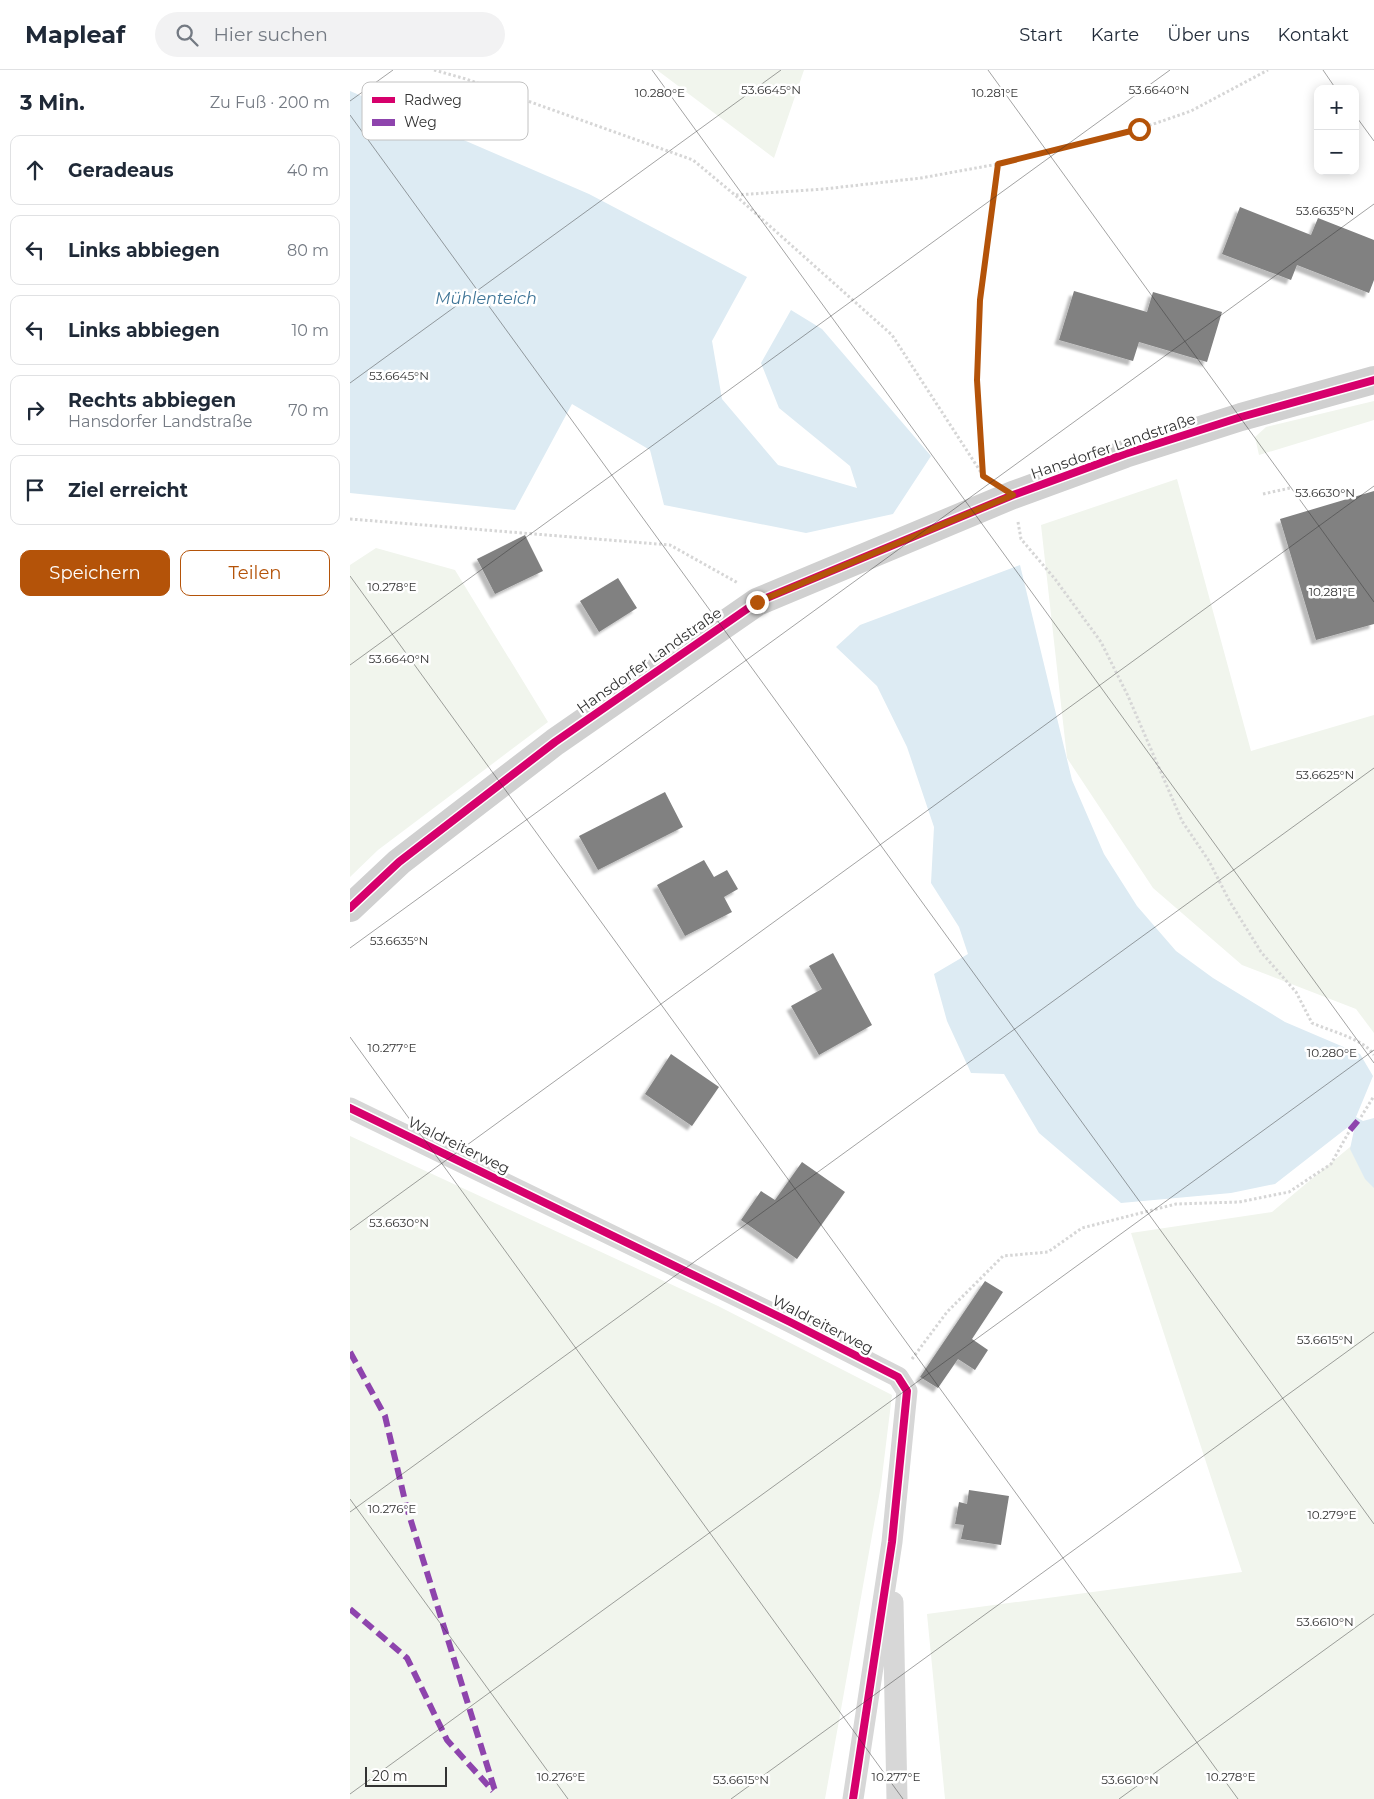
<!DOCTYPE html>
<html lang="de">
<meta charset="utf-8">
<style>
body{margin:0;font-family:Montserrat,sans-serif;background:#f2f2f3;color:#1f2937}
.controls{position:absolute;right:15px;top:15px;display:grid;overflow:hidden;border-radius:10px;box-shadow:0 2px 12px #0003}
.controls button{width:45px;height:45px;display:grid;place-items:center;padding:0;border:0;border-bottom:1px solid #e0e1e3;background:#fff;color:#1f2937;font:25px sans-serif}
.scale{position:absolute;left:15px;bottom:12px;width:82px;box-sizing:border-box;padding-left:5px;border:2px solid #333;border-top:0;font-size:14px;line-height:18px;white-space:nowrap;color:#333;-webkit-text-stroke:4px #fff;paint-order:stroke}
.stop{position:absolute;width:15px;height:15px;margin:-11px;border:4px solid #b45309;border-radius:50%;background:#fff}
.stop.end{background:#b45309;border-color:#fff;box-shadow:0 1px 5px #0008}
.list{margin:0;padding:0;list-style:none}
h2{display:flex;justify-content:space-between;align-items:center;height:65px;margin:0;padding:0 20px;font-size:21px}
h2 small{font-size:16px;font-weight:400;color:#747a83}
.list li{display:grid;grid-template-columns:32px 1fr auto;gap:15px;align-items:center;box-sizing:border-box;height:70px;margin:0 10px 10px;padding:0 10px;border:1px solid #e0e1e3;border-radius:10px}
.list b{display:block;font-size:19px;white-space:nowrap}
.list p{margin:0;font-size:16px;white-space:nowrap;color:#747a83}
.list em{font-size:16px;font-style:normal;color:#747a83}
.actions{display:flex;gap:10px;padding:15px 20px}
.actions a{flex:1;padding:11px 0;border:1px solid #b45309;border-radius:10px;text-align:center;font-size:18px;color:#b45309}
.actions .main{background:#b45309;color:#fff}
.icon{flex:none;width:28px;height:28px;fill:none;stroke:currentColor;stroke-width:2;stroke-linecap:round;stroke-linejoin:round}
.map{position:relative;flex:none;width:1024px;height:1729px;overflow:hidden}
header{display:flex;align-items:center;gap:30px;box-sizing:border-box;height:70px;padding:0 25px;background:#fff;border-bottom:1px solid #e0e1e3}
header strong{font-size:24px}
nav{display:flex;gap:28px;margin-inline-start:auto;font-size:18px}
.search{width:350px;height:45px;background:#f2f2f3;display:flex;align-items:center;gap:12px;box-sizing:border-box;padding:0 18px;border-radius:28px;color:#747a83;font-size:19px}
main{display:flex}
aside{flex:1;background:#fff}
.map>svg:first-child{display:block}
.green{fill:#f1f5ed}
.water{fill:#ddebf3}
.building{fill:#818181;filter:url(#shadow)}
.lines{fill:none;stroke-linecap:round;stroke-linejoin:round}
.path{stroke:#d6d6d6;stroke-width:3;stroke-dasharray:2.5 2.5;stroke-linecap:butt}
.minor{stroke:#d7d7d7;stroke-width:21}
.secondary{stroke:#d0d0d0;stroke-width:28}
.quiet{stroke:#8e44ad;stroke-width:6;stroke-dasharray:12 6;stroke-linecap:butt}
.cycleway-casing{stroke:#fff;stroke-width:11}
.cycleway{stroke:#d6006c;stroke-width:8}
.route{stroke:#b45309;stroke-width:6}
.ticks{fill:none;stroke:#333;stroke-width:1;stroke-opacity:0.45}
.labels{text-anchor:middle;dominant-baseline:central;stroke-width:5;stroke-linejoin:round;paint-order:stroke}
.street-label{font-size:15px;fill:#333;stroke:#fff}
.water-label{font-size:16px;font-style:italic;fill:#3f7597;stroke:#fff}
.key{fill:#fff;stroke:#c2c2c2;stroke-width:1}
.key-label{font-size:14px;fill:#333}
.ticks-label{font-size:12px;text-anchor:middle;fill:#333;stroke:#fff;stroke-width:5;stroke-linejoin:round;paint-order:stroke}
</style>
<header>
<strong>Mapleaf</strong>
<div class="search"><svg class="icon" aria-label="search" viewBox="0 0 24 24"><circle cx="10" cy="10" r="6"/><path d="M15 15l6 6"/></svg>Hier suchen</div>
<nav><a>Start</a><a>Karte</a><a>Über uns</a><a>Kontakt</a></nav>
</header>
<main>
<aside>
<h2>3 Min.<small>Zu Fuß · 200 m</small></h2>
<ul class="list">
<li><svg class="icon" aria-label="ahead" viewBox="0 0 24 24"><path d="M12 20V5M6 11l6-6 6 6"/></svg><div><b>Geradeaus</b></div><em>40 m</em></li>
<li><svg class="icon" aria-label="left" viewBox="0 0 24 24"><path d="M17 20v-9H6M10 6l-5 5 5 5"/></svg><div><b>Links abbiegen</b></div><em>80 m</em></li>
<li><svg class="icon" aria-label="left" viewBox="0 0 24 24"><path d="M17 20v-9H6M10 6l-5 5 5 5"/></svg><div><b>Links abbiegen</b></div><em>10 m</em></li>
<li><svg class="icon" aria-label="right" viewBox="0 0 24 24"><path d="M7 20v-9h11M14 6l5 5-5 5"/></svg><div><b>Rechts abbiegen</b><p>Hansdorfer Landstraße</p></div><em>70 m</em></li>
<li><svg class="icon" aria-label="arrive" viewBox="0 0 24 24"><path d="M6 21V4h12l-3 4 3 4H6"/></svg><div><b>Ziel erreicht</b></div></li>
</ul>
<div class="actions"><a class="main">Speichern</a><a>Teilen</a></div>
</aside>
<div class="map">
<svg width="1024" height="1729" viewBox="0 0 1024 1729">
<defs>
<filter id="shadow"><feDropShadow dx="-4.5" dy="4.5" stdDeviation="1" flood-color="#0004"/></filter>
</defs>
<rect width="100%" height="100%" fill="#fff"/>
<path class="green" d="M 307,0 L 454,0 L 424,88 Z
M 1024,331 L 1024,350 L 909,385 L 905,367 L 916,357 Z
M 827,409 L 901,681 L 1024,645 L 1024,963 L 1006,939 L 892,895 L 803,818 L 717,688 L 691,455 Z
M 26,478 L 105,500 L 198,652 L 28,780 L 0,807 L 0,495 Z
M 1024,1057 L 1024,1729 L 595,1729 L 577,1544 L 892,1502 L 781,1163 L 922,1142 Z
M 0,1066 L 368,1236 L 542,1325 L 531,1415 L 475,1729 L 0,1729 Z"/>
<path class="water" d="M 0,21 L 239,124 L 397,207 L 362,271 L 372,329 L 428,395 L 507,418 L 500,396 L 429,338 L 411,293 L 441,240 L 472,259 L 581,386 L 543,444 L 456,463 L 314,435 L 300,380 L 222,334 L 165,440 L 0,423 Z
M 670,495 L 722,710 L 754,784 L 787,836 L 826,881 L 863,908 L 935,952 L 1010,984 L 1023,1006 L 1006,1047 L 1013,1051 L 1024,1048 L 1024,1118 L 1015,1109 L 1000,1079 L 1004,1060 L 998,1057 L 925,1114 L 881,1123 L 771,1133 L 689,1063 L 654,1004 L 621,1003 L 597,951 L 584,904 L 618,884 L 609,857 L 581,813 L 584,757 L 557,677 L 527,616 L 486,577 L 510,555 Z"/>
<path class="building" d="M 890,137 L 961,165 L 968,148 L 1024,170 L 1024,210 L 1019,223 L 947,195 L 941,210 L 872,184 Z
M 724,221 L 797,242 L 803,222 L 872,242 L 857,292 L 789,272 L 783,291 L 709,270 Z
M 1024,421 L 1024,554 L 966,570 L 930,449 Z
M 175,465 L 193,501 L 145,524 L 127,489 Z
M 268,508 L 287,538 L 249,562 L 230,531 Z
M 315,722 L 333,757 L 248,800 L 229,766 Z
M 354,790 L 364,807 L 377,800 L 388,819 L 374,827 L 382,842 L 335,866 L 307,815 Z
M 483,883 L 522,955 L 469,985 L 441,936 L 472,919 L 459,896 Z
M 321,984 L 369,1017 L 342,1056 L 295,1024 Z
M 452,1092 L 495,1122 L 447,1189 L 391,1150 L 411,1121 L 425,1130 Z
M 635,1211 L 653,1222 L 622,1269 L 638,1280 L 625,1300 L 608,1289 L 588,1318 L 570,1307 Z
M 619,1420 L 659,1426 L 651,1475 L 611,1469 L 614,1455 L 605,1454 L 609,1432 L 617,1434 Z"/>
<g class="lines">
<path class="path" d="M 84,0 L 116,9 L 343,90 L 385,125 L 542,265 L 634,407
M 386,125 L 474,119 L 571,108 L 648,94 L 789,59 L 841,41 L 918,0
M 633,406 L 627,310 L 630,230 L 648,94
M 913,424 L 940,418
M 0,449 L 320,475 L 388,513
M 668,452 L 671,469 L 705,509 L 751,572 L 778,626 L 832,751 L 859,791 L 880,832 L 911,882 L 946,922 L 962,953 C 980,961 1014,969 1024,985
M 1011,1047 L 1024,1026
M 562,1289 L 597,1242 L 653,1186 L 698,1182 L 732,1158 L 826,1134 L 889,1132 L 939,1122 L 981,1094 L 1000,1060"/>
<path class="minor" d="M 0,1038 L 440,1252 L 548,1307 L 557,1321 L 542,1472 L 503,1729
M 543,1532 L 547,1729"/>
<path class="secondary" d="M 0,838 L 49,792 L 205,672 L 407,532 L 663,425 L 775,384 L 891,347 L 1024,310"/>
<path class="quiet" d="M 1000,1060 L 1011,1047
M 0,1282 L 35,1346 L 56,1435 L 146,1724
M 0,1539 L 57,1588 L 97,1670 L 143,1721"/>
<defs>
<path id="cycleway" d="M 0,838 L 49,792 L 205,672 L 407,532 L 663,425 L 775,384 L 891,347 L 1024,310
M 0,1038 L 440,1252 L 548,1307 L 557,1321 L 542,1472 L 503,1729"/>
</defs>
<use href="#cycleway" class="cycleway-casing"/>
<use href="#cycleway" class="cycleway"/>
</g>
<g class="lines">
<path class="route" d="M 407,532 L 663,425 L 633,406 L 627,310 L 630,230 L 648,94 L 789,59"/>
</g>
<path class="ticks" d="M 302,0 L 1024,993M 638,0 L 1024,532M 973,0 L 986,19M 0,31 L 43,0M 0,45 L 1024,1454M 1005,45 L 1024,71M 0,313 L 431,0M 0,506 L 888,1729M 0,595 L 820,0M 0,878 L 1024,134M 0,967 L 553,1729M 0,1160 L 1024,416M 0,1429 L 218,1729M 0,1442 L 1024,698M 0,1724 L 1024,980M 381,1729 L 1024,1262M 769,1729 L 1024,1544"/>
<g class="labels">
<g class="street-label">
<text transform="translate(763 376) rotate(-19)">Hansdorfer Landstraße</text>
<text transform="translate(299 590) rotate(-35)">Hansdorfer Landstraße</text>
<text transform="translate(109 1075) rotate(26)">Waldreiterweg</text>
<text transform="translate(473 1254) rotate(27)">Waldreiterweg</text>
</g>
<g class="water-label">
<text x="136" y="228">Mühlenteich</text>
</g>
</g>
<rect x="12" y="12" width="166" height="58" rx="8" class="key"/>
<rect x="22" y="27" width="23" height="6" fill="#d6006c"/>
<rect x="22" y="49" width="23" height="7" fill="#8e44ad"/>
<g class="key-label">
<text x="54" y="35">Radweg</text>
<text x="54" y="57">Weg</text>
</g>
<g class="ticks-label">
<text x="421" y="24">53.6645°N</text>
<text x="809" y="24">53.6640°N</text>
<text x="310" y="27">10.280°E</text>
<text x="645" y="27">10.281°E</text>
<text x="975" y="145">53.6635°N</text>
<text x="49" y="310">53.6645°N</text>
<text x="975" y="427">53.6630°N</text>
<text x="42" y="521">10.278°E</text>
<text x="982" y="526">10.281°E</text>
<text x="49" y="593">53.6640°N</text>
<text x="975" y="709">53.6625°N</text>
<text x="49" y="875">53.6635°N</text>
<text x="42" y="982">10.277°E</text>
<text x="982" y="987">10.280°E</text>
<text x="49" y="1157">53.6630°N</text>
<text x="975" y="1274">53.6615°N</text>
<text x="42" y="1443">10.276°E</text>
<text x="982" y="1449">10.279°E</text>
<text x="975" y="1556">53.6610°N</text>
<text x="211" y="1711">10.276°E</text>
<text x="546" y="1711">10.277°E</text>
<text x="881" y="1711">10.278°E</text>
<text x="391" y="1714">53.6615°N</text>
<text x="780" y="1714">53.6610°N</text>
</g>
</svg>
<div class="controls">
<button>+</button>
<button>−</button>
</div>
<div class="scale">20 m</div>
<div class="stop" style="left:789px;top:59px"></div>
<div class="stop end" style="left:407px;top:532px"></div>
</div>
</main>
